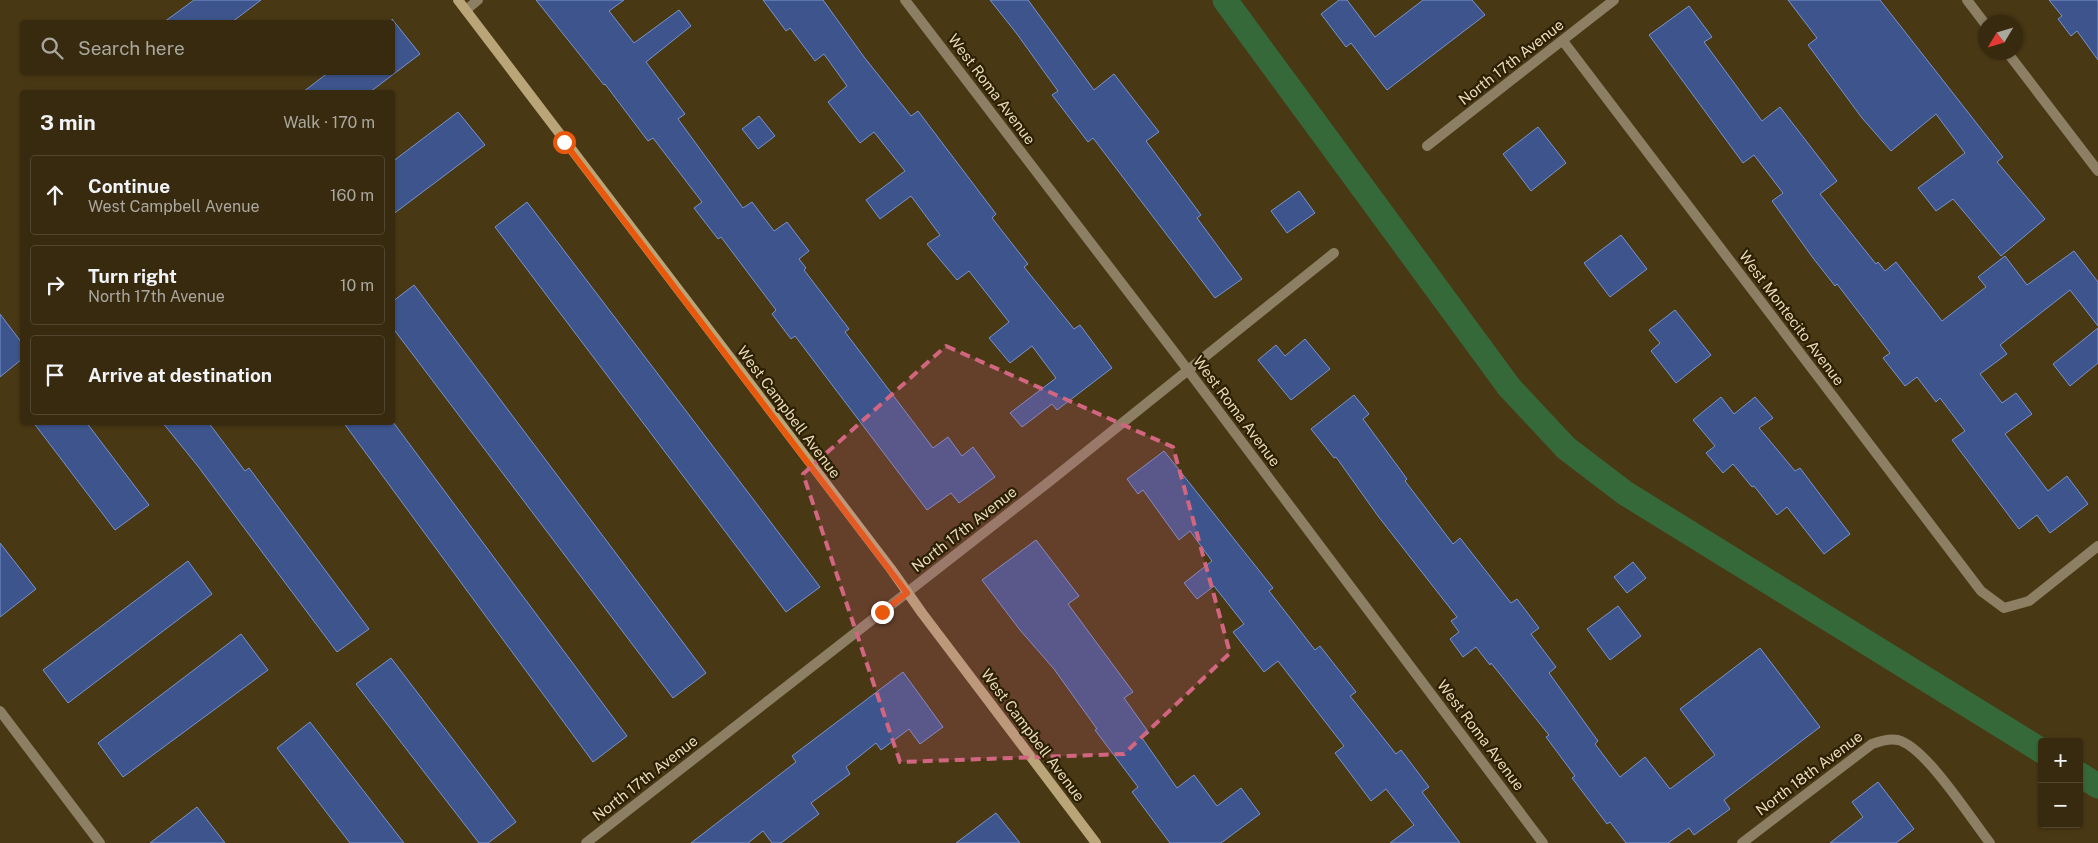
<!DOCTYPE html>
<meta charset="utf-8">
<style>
body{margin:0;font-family:"Public Sans",sans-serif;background:#42361d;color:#f1f3f6}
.controls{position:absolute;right:15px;bottom:15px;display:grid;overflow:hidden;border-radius:5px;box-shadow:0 1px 4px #0004}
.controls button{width:45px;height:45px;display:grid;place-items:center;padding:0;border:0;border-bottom:1px solid #51462f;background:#372a0f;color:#f1f3f6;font:25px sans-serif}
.compass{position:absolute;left:1978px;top:15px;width:45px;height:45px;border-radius:50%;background:#372a0f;box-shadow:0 1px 4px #0004;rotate:232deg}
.stop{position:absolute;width:15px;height:15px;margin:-11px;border:4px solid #ea580c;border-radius:50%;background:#fff}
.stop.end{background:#ea580c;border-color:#fff;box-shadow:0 1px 5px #0008}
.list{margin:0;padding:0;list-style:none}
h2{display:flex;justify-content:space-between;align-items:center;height:65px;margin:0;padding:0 20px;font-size:21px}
h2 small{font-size:16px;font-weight:400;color:#aaa79e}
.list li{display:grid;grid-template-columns:32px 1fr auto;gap:15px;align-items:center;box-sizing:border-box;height:80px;margin:0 10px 10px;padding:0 10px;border:1px solid #51462f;border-radius:5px}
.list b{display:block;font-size:19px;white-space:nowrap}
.list p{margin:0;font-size:16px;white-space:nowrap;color:#aaa79e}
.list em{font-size:16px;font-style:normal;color:#aaa79e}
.icon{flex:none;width:28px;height:28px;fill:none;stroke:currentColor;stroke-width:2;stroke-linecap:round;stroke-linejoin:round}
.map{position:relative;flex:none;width:2098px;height:843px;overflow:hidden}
.search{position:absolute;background:#372a0f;box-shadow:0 1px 4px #0004;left:20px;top:20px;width:375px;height:55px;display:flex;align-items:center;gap:12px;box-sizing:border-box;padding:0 18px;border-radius:5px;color:#aaa79e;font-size:19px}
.panel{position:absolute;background:#372a0f;box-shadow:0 1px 4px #0004;left:20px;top:90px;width:375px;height:335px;border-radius:5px}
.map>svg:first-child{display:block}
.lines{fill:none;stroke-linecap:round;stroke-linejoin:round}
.canal{stroke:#366939;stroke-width:25}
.building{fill:#3d558c;stroke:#7893cf}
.street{stroke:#8c7f64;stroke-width:10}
.secondary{stroke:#baa579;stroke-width:10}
.route{stroke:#ea580c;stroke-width:6}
.marked{fill:#d26681;fill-opacity:0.2;stroke:#d26681;stroke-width:4;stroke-dasharray:10 6;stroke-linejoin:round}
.labels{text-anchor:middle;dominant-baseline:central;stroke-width:4.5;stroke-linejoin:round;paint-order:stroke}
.street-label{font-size:15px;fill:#ebdbba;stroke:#2c2003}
</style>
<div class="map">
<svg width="2098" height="843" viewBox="0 0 2098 843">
<rect width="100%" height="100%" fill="#493814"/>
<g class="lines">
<path class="canal" d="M 1225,0 L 1509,387 L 1566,448 L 1625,493 L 2042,751
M 2079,774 L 2098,786"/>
</g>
<path class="building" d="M 194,0 L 261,0 L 232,22 L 164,22 Z
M 536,0 L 624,0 L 609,11 L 634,43 L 679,10 L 691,26 L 646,62 L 685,114 L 678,119 L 743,208 L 752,202 L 774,231 L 787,222 L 809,251 L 799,259 L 806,268 L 804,270 L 849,329 L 845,332 L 933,448 L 948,437 L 962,456 L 973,447 L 995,477 L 959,503 L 951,493 L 927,510 L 795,336 L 791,339 L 772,314 L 776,310 L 721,237 L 718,239 L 694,208 L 702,202 L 653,138 L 648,141 L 605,84 L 604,85 Z
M 763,0 L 823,0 L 864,57 L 911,116 L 918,111 L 965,173 L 996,214 L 992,218 L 1028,264 L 1024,267 L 1074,329 L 1080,325 L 1112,368 L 1057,410 L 1052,404 L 1022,427 L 1010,413 L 1056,378 L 1032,346 L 1010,363 L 989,338 L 1009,322 L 969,271 L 957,280 L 927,244 L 940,235 L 911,196 L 880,219 L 866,200 L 905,171 L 874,132 L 860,143 L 828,102 L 847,86 L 824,54 L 815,61 L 790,28 L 786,31 Z
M 990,0 L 1028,0 L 1094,90 L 1114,74 L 1159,132 L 1146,141 L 1201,215 L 1197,218 L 1242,279 L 1215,298 L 1093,138 L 1088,142 L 1052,95 L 1058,91 L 1017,34 Z
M 1339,0 L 1347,0 L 1375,37 L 1423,0 L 1472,0 L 1485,15 L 1387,90 L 1351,43 L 1346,47 L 1321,14 Z
M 1788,0 L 1880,0 L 2003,157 L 1997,162 L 2045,219 L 2001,256 L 1953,199 L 1936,211 L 1918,188 L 1965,153 L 1936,114 L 1891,151 L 1862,118 L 1808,45 L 1817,38 Z
M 2049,0 L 2098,0 L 2098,60 L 2077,31 L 2071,36 L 2058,19 L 2062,16 Z
M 1689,6 L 1712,37 L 1704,42 L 1762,121 L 1780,107 L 1837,181 L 1820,194 L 1839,218 L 1876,264 L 1878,262 L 1885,271 L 1896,262 L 1942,321 L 1986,287 L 1978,277 L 2005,256 L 2027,285 L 2074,251 L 2098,282 L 2098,326 L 2070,290 L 2000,345 L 2007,354 L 1980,374 L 2002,403 L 2016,393 L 2032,414 L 2005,434 L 2048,491 L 2067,476 L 2088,504 L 2050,533 L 2037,515 L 2019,529 L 1952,440 L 1965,431 L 1940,398 L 1936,402 L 1917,377 L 1905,386 L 1883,358 L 1890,353 L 1837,284 L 1835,286 L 1813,258 L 1772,201 L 1783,193 L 1754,155 L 1743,163 L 1649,35 Z
M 392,19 L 420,54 L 370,92 L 303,92 L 329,72 L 392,72 Z
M 458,112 L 485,145 L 392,215 L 392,162 Z
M 759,116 L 775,136 L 758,149 L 742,129 Z
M 1538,127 L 1566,163 L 1531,191 L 1503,154 Z
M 1299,191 L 1315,213 L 1287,233 L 1271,211 Z
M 527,202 L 820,587 L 786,612 L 495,227 Z
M 1621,235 L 1647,269 L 1610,297 L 1584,263 Z
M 414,285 L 706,673 L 673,698 L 392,327 L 392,302 Z
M 1675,310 L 1711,355 L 1676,383 L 1651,351 L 1660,343 L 1649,330 Z
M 0,314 L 22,343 L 22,359 L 0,377 Z
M 2098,328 L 2098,363 L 2070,386 L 2053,364 Z
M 1305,339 L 1330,369 L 1291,400 L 1258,360 L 1276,345 L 1285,356 Z
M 1354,395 L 1369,414 L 1363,419 L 1407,479 L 1405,481 L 1453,544 L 1460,538 L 1511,603 L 1517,599 L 1539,628 L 1531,634 L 1556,667 L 1549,673 L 1598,741 L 1595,744 L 1620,777 L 1645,757 L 1670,789 L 1715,755 L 1680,709 L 1760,648 L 1820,727 L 1724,800 L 1730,809 L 1694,835 L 1689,828 L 1668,843 L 1626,843 L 1610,822 L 1607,824 L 1572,778 L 1575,776 L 1546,737 L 1549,735 L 1491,663 L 1490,665 L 1476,647 L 1463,657 L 1450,639 L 1459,632 L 1451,621 L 1457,617 L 1378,516 L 1336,457 L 1334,458 L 1311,429 Z
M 1721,397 L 1734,414 L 1755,397 L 1773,418 L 1759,428 L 1795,471 L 1800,468 L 1850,534 L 1824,554 L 1787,507 L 1777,515 L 1754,486 L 1752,487 L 1733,464 L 1723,473 L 1706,453 L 1715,446 L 1693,420 Z
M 33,422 L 86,422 L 149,505 L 115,530 Z
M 162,422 L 208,422 L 245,471 L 249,468 L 369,629 L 337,652 L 197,465 Z
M 343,422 L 393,422 L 627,736 L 593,762 Z
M 1164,451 L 1273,588 L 1269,591 L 1315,650 L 1320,646 L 1356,692 L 1350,696 L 1396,754 L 1401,750 L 1429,787 L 1422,792 L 1460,843 L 1390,843 L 1414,825 L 1386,789 L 1371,801 L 1335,753 L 1344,746 L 1278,661 L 1264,672 L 1233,632 L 1244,624 L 1214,586 L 1197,599 L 1184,583 L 1212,561 L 1190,531 L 1179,540 L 1143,490 L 1138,494 L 1127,479 Z
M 1036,540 L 1079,596 L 1068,604 L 1133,692 L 1124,698 L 1149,733 L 1142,738 L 1177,788 L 1194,775 L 1217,806 L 1241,788 L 1260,814 L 1221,843 L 1170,843 L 1132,792 L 1138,787 L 1095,730 L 1097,729 L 1054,669 L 1020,630 L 982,580 Z
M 0,543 L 36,589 L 0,617 Z
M 188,561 L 212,594 L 68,703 L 43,670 Z
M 1633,562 L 1646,578 L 1627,593 L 1614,577 Z
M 1618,606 L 1641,636 L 1610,660 L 1587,629 Z
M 241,634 L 268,670 L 123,777 L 98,743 Z
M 391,658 L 516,822 L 488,843 L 479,843 L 356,684 Z
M 903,672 L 943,727 L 920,744 L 909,729 L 881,750 L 876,743 L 846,767 L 850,774 L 811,803 L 819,814 L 781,843 L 772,843 L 763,831 L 748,843 L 691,843 L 796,762 L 792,756 Z
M 310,722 L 404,843 L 350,843 L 277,748 Z
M 1878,782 L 1914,829 L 1896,843 L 1830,843 L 1863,817 L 1852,802 Z
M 197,807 L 225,843 L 150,843 Z
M 996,813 L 1020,843 L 956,843 Z"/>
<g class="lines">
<path class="street" d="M 905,0 L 1175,353 L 1543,843
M 1967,0 L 1986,25
M 466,10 L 478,0
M 1563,41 L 1981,591 L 2004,608 L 2029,601 L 2098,546
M 2007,52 L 2098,171
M 1427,146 L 1614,0
M 0,711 L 100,843
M 586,843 L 1050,481 L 1334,253
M 1742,843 L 1872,744 C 1880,741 1889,738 1898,740 C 1926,747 1971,819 1990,843"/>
<path class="secondary" d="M 458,0 L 891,569 L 922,613 L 1096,843"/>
</g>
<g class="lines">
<path class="route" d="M 564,142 L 907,593 L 882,612"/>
</g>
<path class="marked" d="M 946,346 L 1173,447 L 1230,653 L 1124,754 L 900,762 L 803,474 Z"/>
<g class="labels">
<g class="street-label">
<text transform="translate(1511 62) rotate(-38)">North 17th Avenue</text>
<text transform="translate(992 89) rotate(53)">West Roma Avenue</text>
<text transform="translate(1792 318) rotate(53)">West Montecito Avenue</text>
<text transform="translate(1237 411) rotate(53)">West Roma Avenue</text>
<text transform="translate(789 412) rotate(53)">West Campbell Avenue</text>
<text transform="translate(964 529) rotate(-38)">North 17th Avenue</text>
<text transform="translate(1033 735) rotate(53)">West Campbell Avenue</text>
<text transform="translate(1481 735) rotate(53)">West Roma Avenue</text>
<text transform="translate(1809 773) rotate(-37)">North 18th Avenue</text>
<text transform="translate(645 778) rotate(-38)">North 17th Avenue</text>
</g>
</g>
</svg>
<div class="controls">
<button>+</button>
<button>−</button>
</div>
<svg class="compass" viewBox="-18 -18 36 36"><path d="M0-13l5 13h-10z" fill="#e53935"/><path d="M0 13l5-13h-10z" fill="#aaa79e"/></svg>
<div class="stop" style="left:564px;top:142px"></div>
<div class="stop end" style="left:882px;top:612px"></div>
<div class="search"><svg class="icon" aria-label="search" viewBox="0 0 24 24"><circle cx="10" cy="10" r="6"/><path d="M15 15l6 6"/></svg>Search here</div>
<section class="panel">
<h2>3 min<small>Walk · 170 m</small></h2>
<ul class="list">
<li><svg class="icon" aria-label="ahead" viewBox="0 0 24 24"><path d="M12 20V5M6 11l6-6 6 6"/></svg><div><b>Continue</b><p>West Campbell Avenue</p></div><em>160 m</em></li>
<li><svg class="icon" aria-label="right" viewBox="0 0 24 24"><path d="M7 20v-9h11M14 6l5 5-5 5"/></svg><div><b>Turn right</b><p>North 17th Avenue</p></div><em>10 m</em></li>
<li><svg class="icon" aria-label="arrive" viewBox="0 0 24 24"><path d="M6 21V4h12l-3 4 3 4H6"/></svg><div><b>Arrive at destination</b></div></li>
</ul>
</section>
</div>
